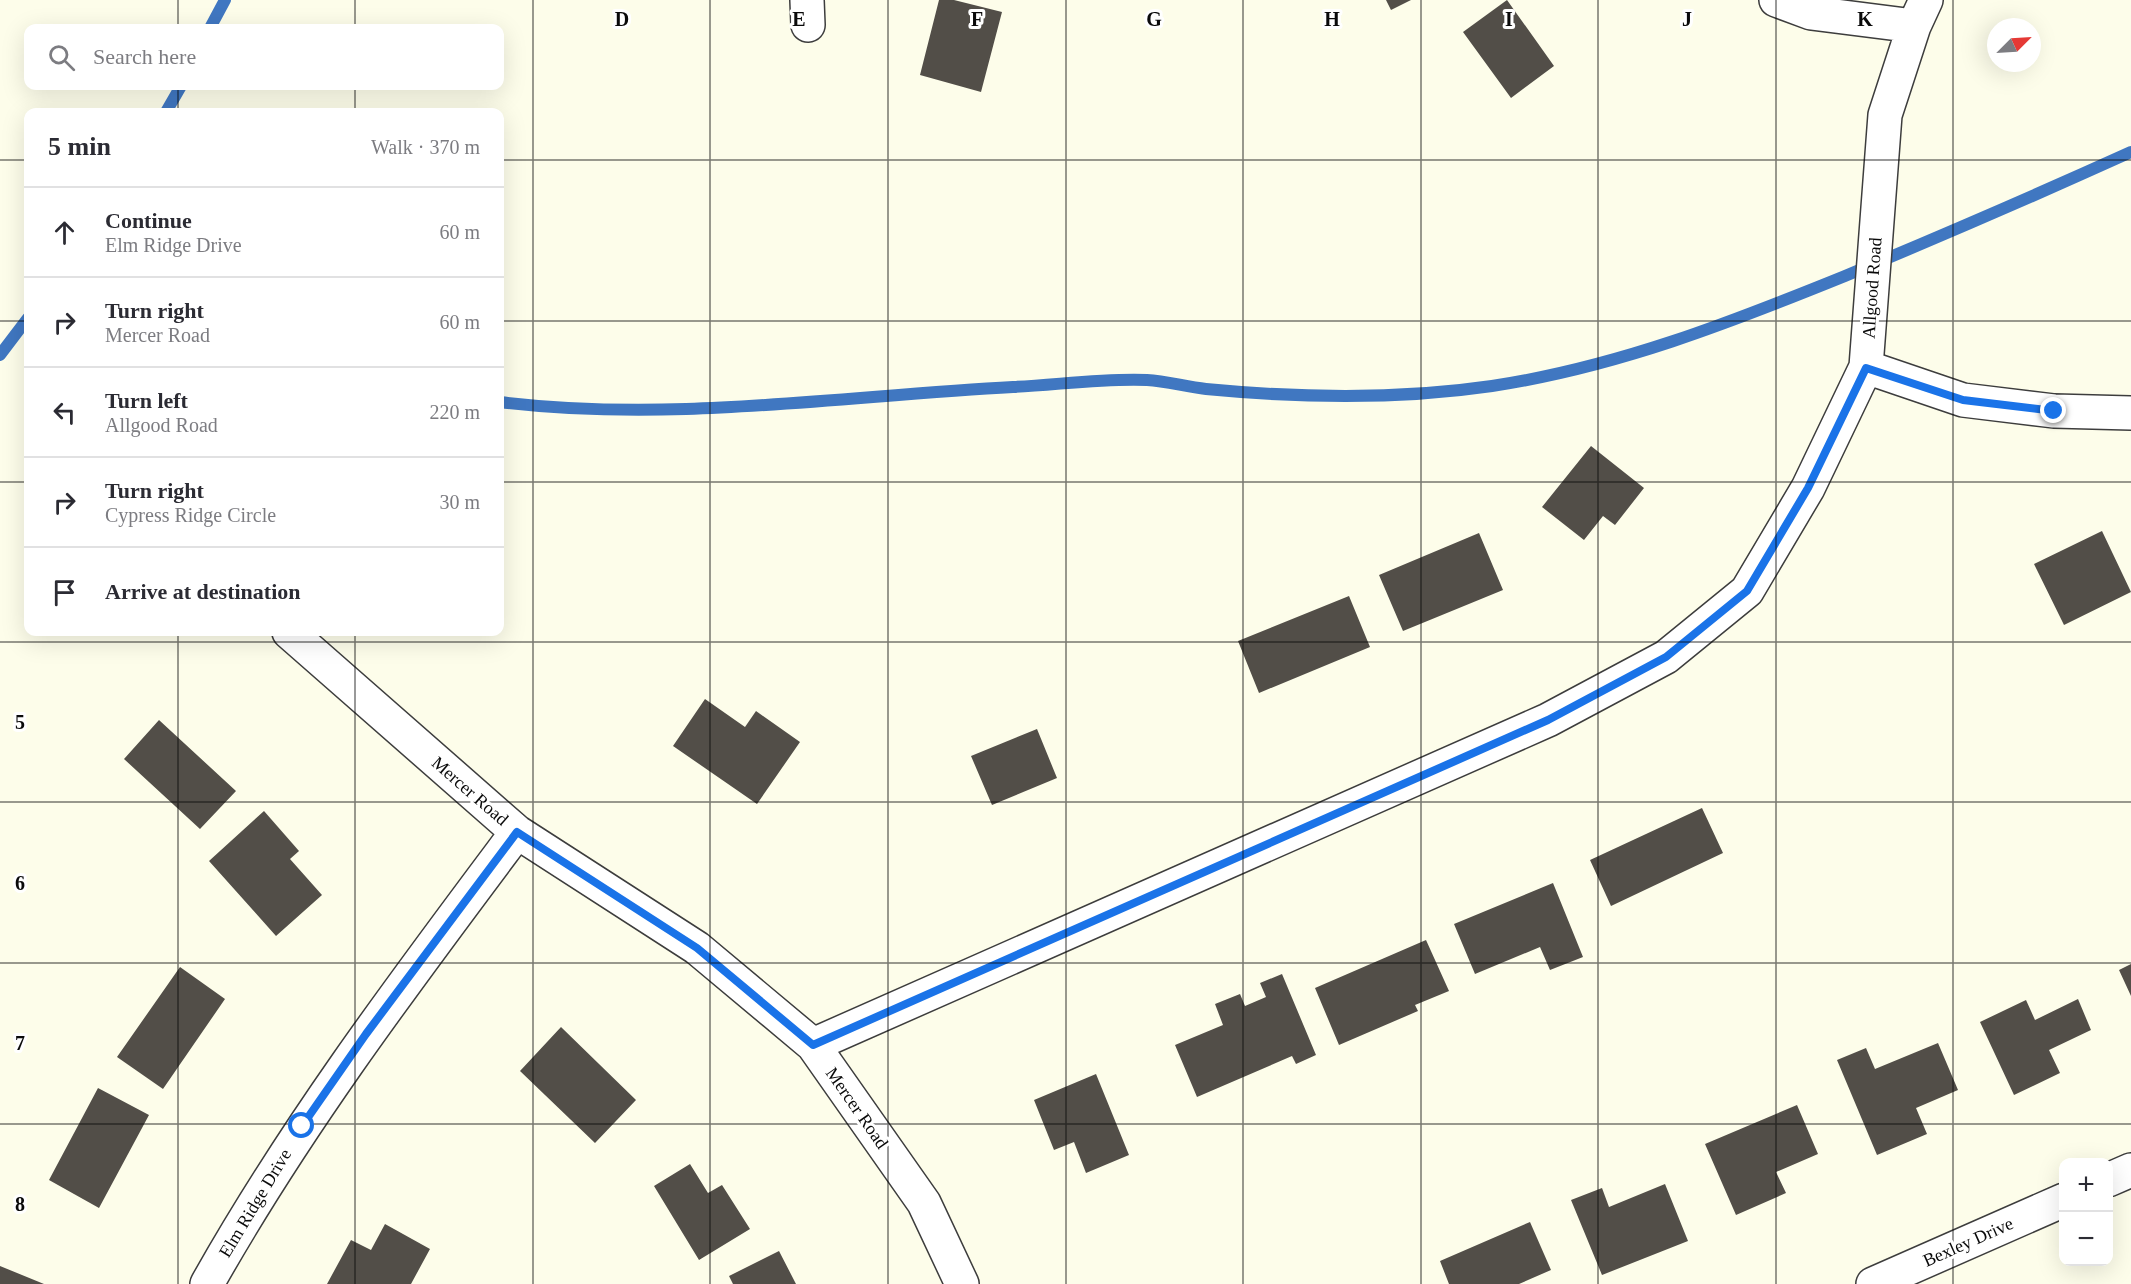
<!DOCTYPE html>
<meta charset="utf-8">
<style>
body{margin:0;font-family:Georgia,serif;background:#f2f2f3;color:#2b2b33}
.controls{position:absolute;right:18px;bottom:18px;display:grid;overflow:hidden;border-radius:12px;box-shadow:0 6px 24px #0002}
.controls button{width:54px;height:54px;display:grid;place-items:center;padding:0;border:0;border-bottom:2px solid #e1e1e2;background:#fff;color:#2b2b33;font:30px sans-serif}
.compass{position:absolute;left:1987px;top:18px;width:54px;height:54px;border-radius:50%;background:#fff;box-shadow:0 6px 24px #0002;rotate:66deg}
.stop{position:absolute;width:18px;height:18px;margin:-14px;border:4px solid #1a73e8;border-radius:50%;background:#fff}
.stop.end{background:#1a73e8;border-color:#fff;box-shadow:0 2px 6px #0008}
.list{margin:0;padding:0;list-style:none}
h2{display:flex;justify-content:space-between;align-items:center;height:78px;margin:0;padding:0 24px;font-size:26px}
h2 small{font-size:20px;font-weight:400;color:#7c7c81}
.list li{display:grid;grid-template-columns:39px 1fr auto;gap:18px;align-items:center;box-sizing:border-box;height:90px;padding:0 24px;border-top:2px solid #e1e1e2}
.list b{display:block;font-size:22px;white-space:nowrap}
.list p{margin:0;font-size:20px;white-space:nowrap;color:#7c7c81}
.list em{font-size:20px;font-style:normal;color:#7c7c81}
.icon{flex:none;width:33px;height:33px;fill:none;stroke:currentColor;stroke-width:2;stroke-linecap:round;stroke-linejoin:round}
.map{position:relative;flex:none;width:2131px;height:1284px;overflow:hidden}
.search{position:absolute;background:#fff;box-shadow:0 6px 24px #0002;left:24px;top:24px;width:480px;height:66px;display:flex;align-items:center;gap:15px;box-sizing:border-box;padding:0 21px;border-radius:12px;color:#7c7c81;font-size:22px}
.panel{position:absolute;background:#fff;box-shadow:0 6px 24px #0002;left:24px;top:108px;width:480px;height:528px;border-radius:12px}
.map>svg:first-child{display:block}
.lines{fill:none;stroke-linecap:round;stroke-linejoin:round}
.stream{stroke:#4077c1;stroke-width:12}
.building{fill:#524e48}
.minor-casing{stroke:#3d3d3d;stroke-width:36}
.minor{stroke:#fff;stroke-width:33}
.route{stroke:#1a73e8;stroke-width:8}
.grid{fill:none;stroke:#0a0a0a;stroke-width:1.5;stroke-opacity:0.55}
.labels{text-anchor:middle;dominant-baseline:central;stroke-width:6;stroke-linejoin:round;paint-order:stroke}
.street-label{font-size:18px;fill:#0a0a0a;stroke:#fff}
.grid-label{font-size:20px;text-anchor:middle;font-weight:bold;fill:#0a0a0a;stroke:#fff;stroke-width:6;stroke-linejoin:round;paint-order:stroke}
</style>
<div class="map">
<svg width="2131" height="1284" viewBox="0 0 2131 1284">
<rect width="100%" height="100%" fill="#fdfdea"/>
<g class="lines">
<path class="stream" d="M 210,28 L 225,0
M 166,112 L 181,86
M 0,355 L 28,318
M 500,402 C 670,423 842,396 1013,387 C 1057,385 1103,378 1147,380 C 1167,381 1186,387 1206,389 C 1300,398 1397,400 1492,386 C 1617,367 1729,323 1845,276 C 1941,236 2036,195 2131,152"/>
</g>
<path class="building" d="M 939,0 L 954,0 L 1002,12 L 981,92 L 920,75 Z
M 1386,0 L 1411,0 L 1391,10 Z
M 1507,0 L 1554,66 L 1511,98 L 1463,32 Z
M 1591,446 L 1644,488 L 1615,525 L 1603,516 L 1584,540 L 1542,507 Z
M 2102,531 L 2131,592 L 2064,625 L 2034,564 Z
M 1479,533 L 1503,590 L 1403,631 L 1379,575 Z
M 1349,596 L 1370,647 L 1259,693 L 1238,641 Z
M 705,699 L 745,727 L 756,711 L 800,742 L 757,804 L 673,746 Z
M 159,720 L 236,791 L 200,829 L 124,759 Z
M 1037,729 L 1057,778 L 992,805 L 971,756 Z
M 1702,808 L 1723,853 L 1611,906 L 1590,860 Z
M 264,811 L 299,851 L 290,859 L 322,895 L 276,936 L 209,861 Z
M 1553,883 L 1583,957 L 1550,970 L 1540,947 L 1475,974 L 1454,924 Z
M 1426,940 L 1449,991 L 1415,1005 L 1418,1011 L 1339,1045 L 1315,988 Z
M 2131,964 L 2131,996 L 2119,970 Z
M 180,967 L 225,999 L 163,1089 L 117,1057 Z
M 1282,974 L 1316,1055 L 1296,1064 L 1292,1056 L 1197,1097 L 1175,1045 L 1223,1025 L 1215,1004 L 1240,994 L 1245,1006 L 1266,997 L 1260,983 Z
M 2078,999 L 2091,1030 L 2049,1050 L 2060,1073 L 2014,1095 L 1980,1022 L 2026,1000 L 2035,1020 Z
M 561,1027 L 636,1100 L 595,1143 L 520,1071 Z
M 1938,1043 L 1958,1090 L 1916,1108 L 1927,1134 L 1877,1155 L 1837,1060 L 1866,1048 L 1875,1069 Z
M 1096,1074 L 1129,1155 L 1086,1173 L 1074,1142 L 1054,1150 L 1034,1100 Z
M 98,1088 L 149,1115 L 99,1208 L 49,1180 Z
M 1797,1105 L 1818,1154 L 1776,1172 L 1786,1193 L 1736,1215 L 1705,1144 Z
M 690,1164 L 708,1193 L 722,1185 L 750,1229 L 699,1260 L 654,1186 Z
M 1665,1184 L 1688,1241 L 1602,1275 L 1571,1200 L 1602,1188 L 1609,1207 Z
M 1530,1222 L 1551,1270 L 1519,1284 L 1449,1284 L 1440,1261 Z
M 385,1224 L 430,1249 L 411,1284 L 327,1284 L 351,1240 L 371,1250 Z
M 779,1251 L 796,1284 L 733,1284 L 729,1276 Z
M 0,1266 L 44,1284 L 0,1284 Z"/>
<g class="lines">
<defs>
<path id="minor" d="M 807,0 L 808,25
M 1776,0 L 1811,13 L 1914,26
M 1866,367 L 1963,400 L 2054,411 L 2131,413
M 289,632 L 517,832 L 697,948 L 813,1045 L 924,1203 L 962,1284
M 813,1045 L 1548,720 L 1666,657 L 1747,591 L 1808,488 L 1866,367 L 1885,115 L 1914,26 L 1926,0
M 2108,1180 L 2131,1170
M 207,1284 C 297,1124 407,979 517,832
M 1873,1284 L 2064,1200"/>
</defs>
<use href="#minor" class="minor-casing"/>
<use href="#minor" class="minor"/>
</g>
<g class="lines">
<path class="route" d="M 302,1126 L 366,1034 L 517,832 L 697,948 L 813,1045 L 1548,720 L 1666,657 L 1747,591 L 1808,488 L 1866,368 L 1963,400 L 2054,411"/>
</g>
<path class="grid" d="M 178,0 L 178,28M 355,0 L 355,28M 533,0 L 533,1284M 710,0 L 710,1284M 888,0 L 888,1284M 1066,0 L 1066,1284M 1243,0 L 1243,1284M 1421,0 L 1421,1284M 1598,0 L 1598,1284M 1776,0 L 1776,1284M 1953,0 L 1953,1284M 178,86 L 178,112M 355,86 L 355,112M 0,160 L 28,160M 500,160 L 2131,160M 0,321 L 28,321M 500,321 L 2131,321M 0,482 L 28,482M 500,482 L 2131,482M 178,632 L 178,1284M 355,632 L 355,1284M 0,642 L 2131,642M 0,802 L 2131,802M 0,963 L 2131,963M 0,1124 L 2131,1124"/>
<g class="labels">
<g class="street-label">
<text transform="translate(1872 288) rotate(-86)">Allgood Road</text>
<text transform="translate(470 791) rotate(41)">Mercer Road</text>
<text transform="translate(857 1108) rotate(55)">Mercer Road</text>
<text transform="translate(255 1203) rotate(-59)">Elm Ridge Drive</text>
<text transform="translate(1968 1242) rotate(-24)">Bexley Drive</text>
</g>
</g>
<g class="grid-label">
<text x="622" y="26">D</text>
<text x="799" y="26">E</text>
<text x="977" y="26">F</text>
<text x="1154" y="26">G</text>
<text x="1332" y="26">H</text>
<text x="1509" y="26">I</text>
<text x="1687" y="26">J</text>
<text x="1865" y="26">K</text>
<text x="20" y="729">5</text>
<text x="20" y="890">6</text>
<text x="20" y="1050">7</text>
<text x="20" y="1211">8</text>
</g>
</svg>
<div class="controls">
<button>+</button>
<button>−</button>
</div>
<svg class="compass" viewBox="-18 -18 36 36"><path d="M0-13l5 13h-10z" fill="#e53935"/><path d="M0 13l5-13h-10z" fill="#7c7c81"/></svg>
<div class="stop" style="left:302px;top:1126px"></div>
<div class="stop end" style="left:2054px;top:411px"></div>
<div class="search"><svg class="icon" aria-label="search" viewBox="0 0 24 24"><circle cx="10" cy="10" r="6"/><path d="M15 15l6 6"/></svg>Search here</div>
<section class="panel">
<h2>5 min<small>Walk · 370 m</small></h2>
<ul class="list">
<li><svg class="icon" aria-label="ahead" viewBox="0 0 24 24"><path d="M12 20V5M6 11l6-6 6 6"/></svg><div><b>Continue</b><p>Elm Ridge Drive</p></div><em>60 m</em></li>
<li><svg class="icon" aria-label="right" viewBox="0 0 24 24"><path d="M7 20v-9h11M14 6l5 5-5 5"/></svg><div><b>Turn right</b><p>Mercer Road</p></div><em>60 m</em></li>
<li><svg class="icon" aria-label="left" viewBox="0 0 24 24"><path d="M17 20v-9H6M10 6l-5 5 5 5"/></svg><div><b>Turn left</b><p>Allgood Road</p></div><em>220 m</em></li>
<li><svg class="icon" aria-label="right" viewBox="0 0 24 24"><path d="M7 20v-9h11M14 6l5 5-5 5"/></svg><div><b>Turn right</b><p>Cypress Ridge Circle</p></div><em>30 m</em></li>
<li><svg class="icon" aria-label="arrive" viewBox="0 0 24 24"><path d="M6 21V4h12l-3 4 3 4H6"/></svg><div><b>Arrive at destination</b></div></li>
</ul>
</section>
</div>
